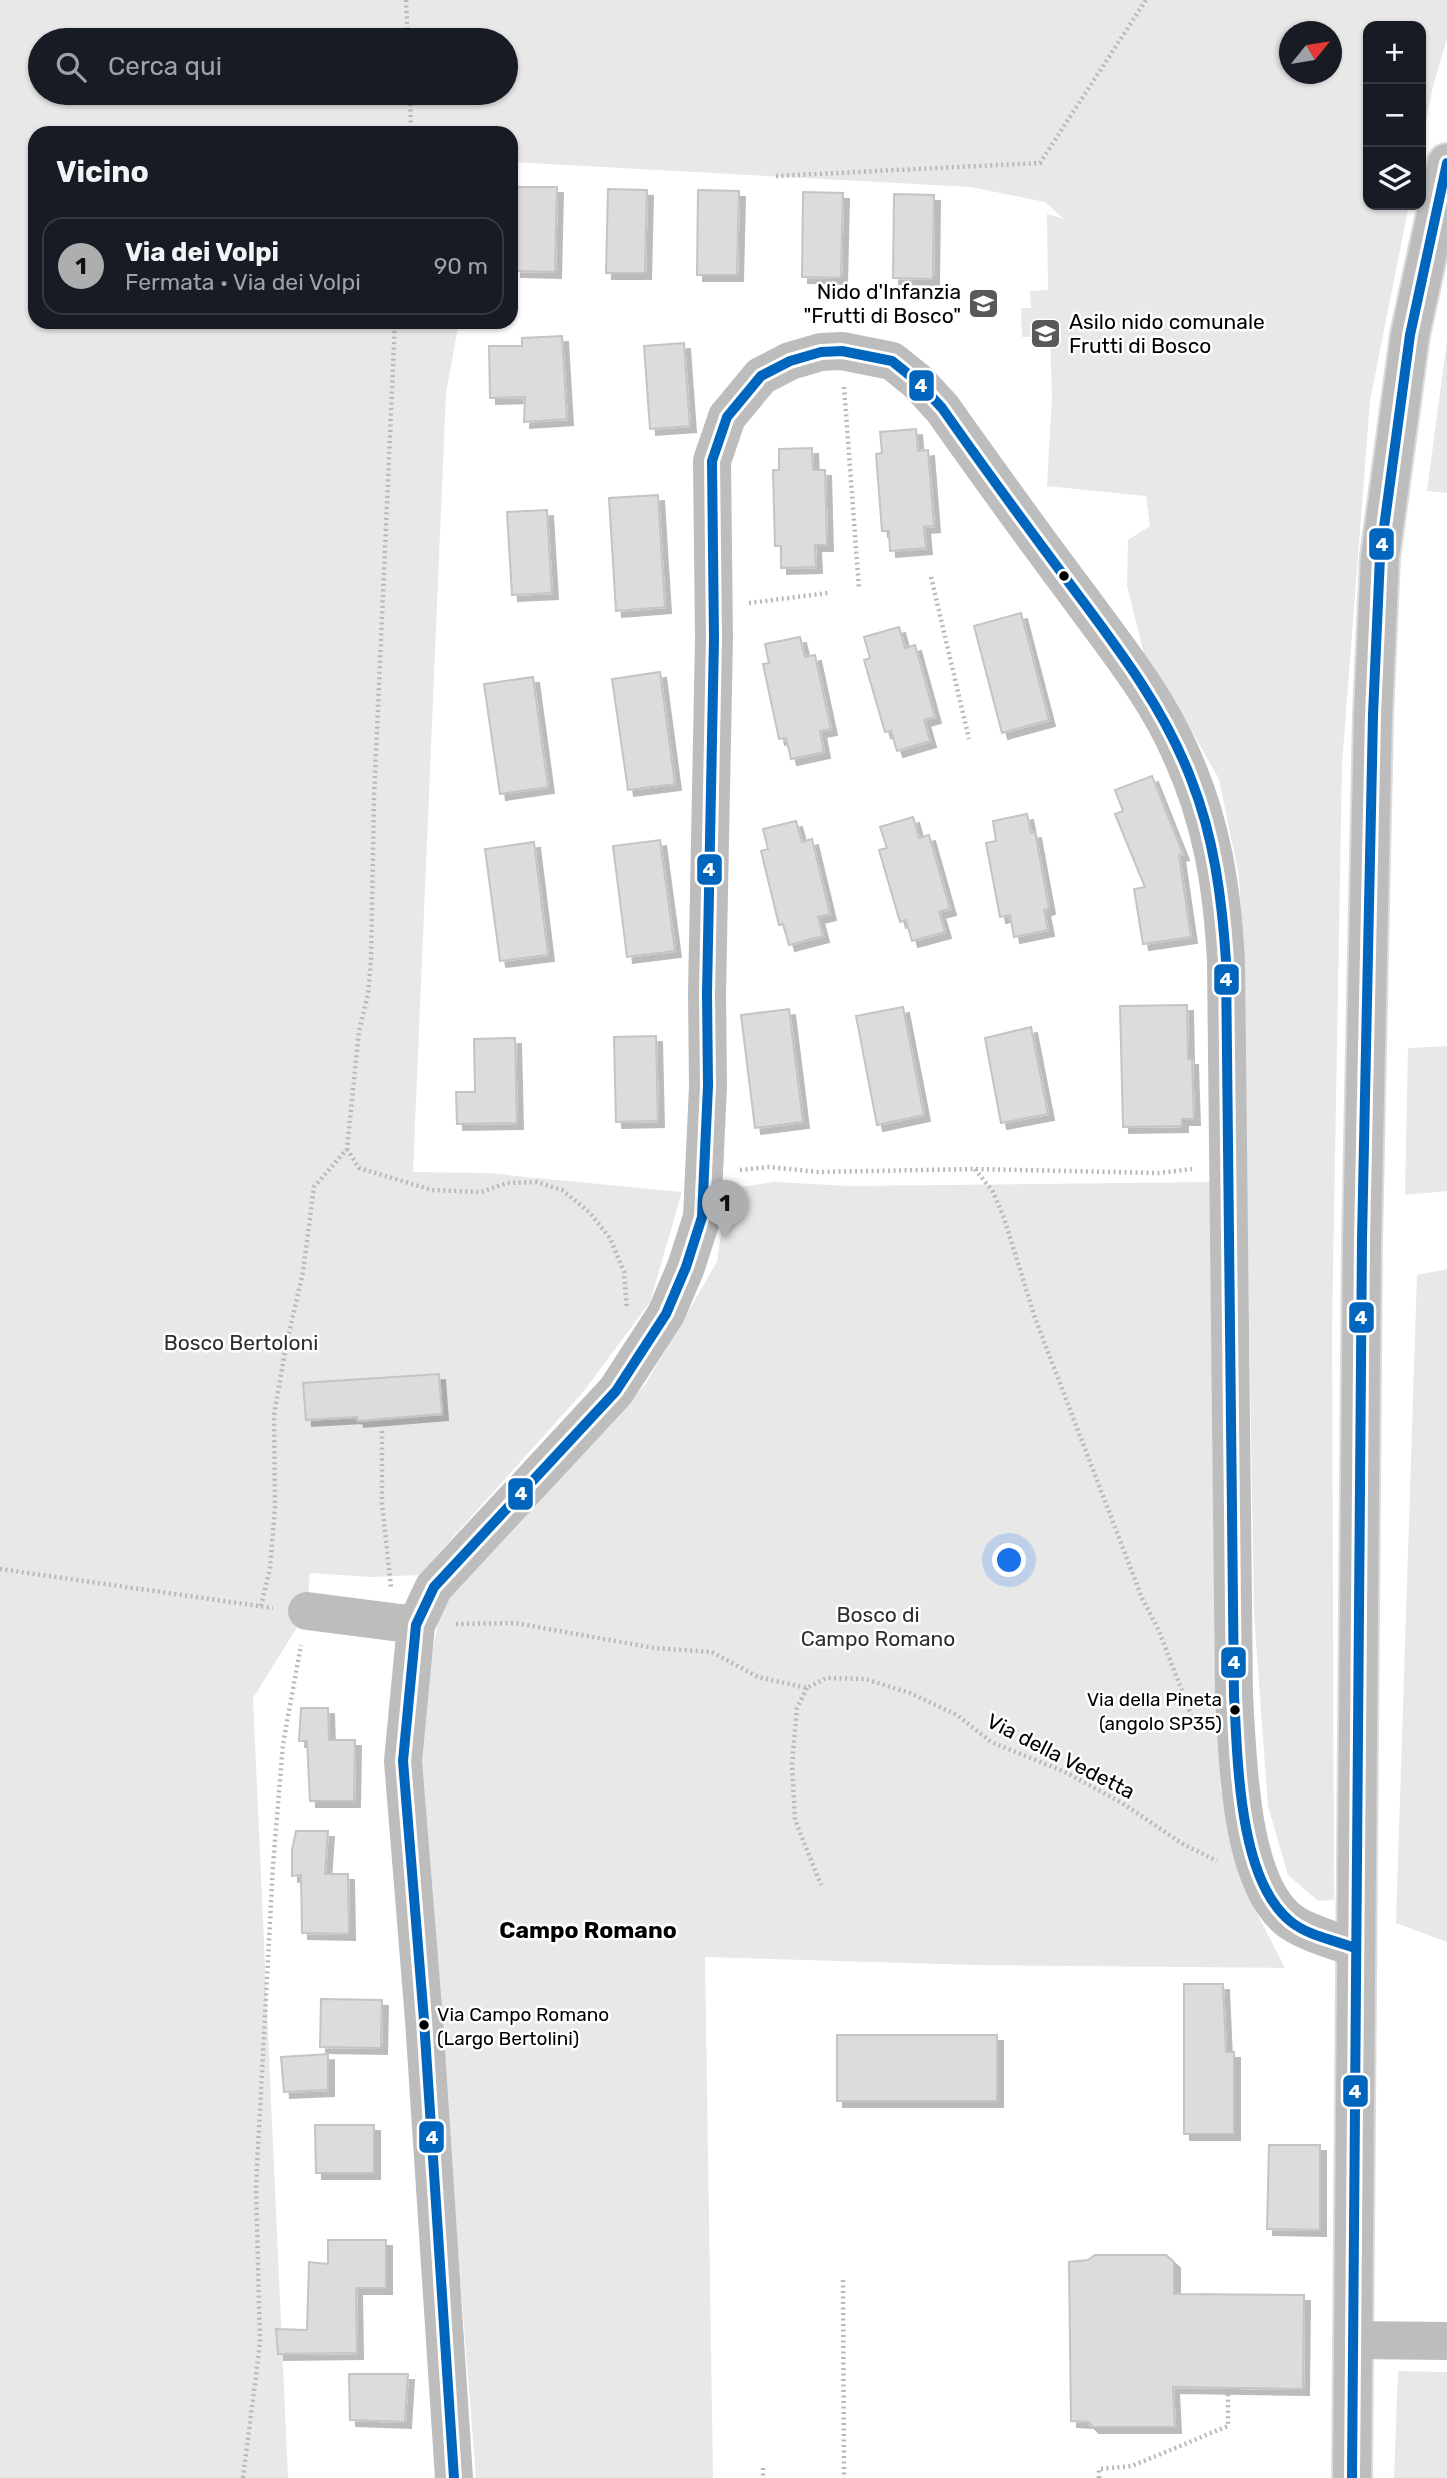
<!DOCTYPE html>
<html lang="it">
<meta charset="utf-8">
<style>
body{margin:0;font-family:Rubik,sans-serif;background:#20242c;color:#f1f3f6}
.controls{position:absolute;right:21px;top:21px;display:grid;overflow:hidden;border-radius:14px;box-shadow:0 2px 5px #0004}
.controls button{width:63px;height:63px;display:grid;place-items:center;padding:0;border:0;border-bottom:2px solid #363941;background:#171b24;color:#f1f3f6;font:35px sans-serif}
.compass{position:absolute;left:1279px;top:21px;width:63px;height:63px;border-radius:50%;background:#171b24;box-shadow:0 2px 5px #0004;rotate:60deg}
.you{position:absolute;left:1010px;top:1561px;width:24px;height:24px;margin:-18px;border:5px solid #fff;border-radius:50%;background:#1a73e8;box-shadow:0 0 0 10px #1a73e833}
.badge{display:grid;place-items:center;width:46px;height:46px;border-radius:50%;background:#adaeaf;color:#111;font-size:23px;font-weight:700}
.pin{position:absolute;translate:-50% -58px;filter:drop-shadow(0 2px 4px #0008)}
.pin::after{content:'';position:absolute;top:37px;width:24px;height:21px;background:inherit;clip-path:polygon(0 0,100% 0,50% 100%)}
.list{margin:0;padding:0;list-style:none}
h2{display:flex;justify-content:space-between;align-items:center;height:91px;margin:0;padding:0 28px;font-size:30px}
h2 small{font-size:23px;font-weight:400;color:#9ea1a6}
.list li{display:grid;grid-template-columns:46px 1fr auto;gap:21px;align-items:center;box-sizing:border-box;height:98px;margin:0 14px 14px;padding:0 14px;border:2px solid #363941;border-radius:21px}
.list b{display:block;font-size:26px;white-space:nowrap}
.list p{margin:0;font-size:23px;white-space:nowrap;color:#9ea1a6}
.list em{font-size:23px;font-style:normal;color:#9ea1a6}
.icon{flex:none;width:38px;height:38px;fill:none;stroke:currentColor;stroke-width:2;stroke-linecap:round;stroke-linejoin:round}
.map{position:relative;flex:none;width:1447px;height:2478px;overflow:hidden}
.search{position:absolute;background:#171b24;box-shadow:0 2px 5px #0004;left:28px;top:28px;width:490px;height:77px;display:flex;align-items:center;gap:18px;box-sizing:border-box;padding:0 24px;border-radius:38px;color:#9ea1a6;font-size:26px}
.panel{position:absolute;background:#171b24;box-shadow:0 2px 5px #0004;left:28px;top:126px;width:490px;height:203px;border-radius:21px}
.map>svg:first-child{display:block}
.green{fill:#e8e8e8;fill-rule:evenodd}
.building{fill:#dcdcdc;stroke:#c4c4c4;stroke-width:2;filter:url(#shadow)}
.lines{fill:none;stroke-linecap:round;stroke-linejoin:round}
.major-casing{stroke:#dbdbdb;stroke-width:42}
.path{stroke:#b8b8b8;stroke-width:4.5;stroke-dasharray:2 3.5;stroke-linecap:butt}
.minor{stroke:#bdbdbd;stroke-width:38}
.major{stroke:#bdbdbd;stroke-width:38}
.bus-1-casing{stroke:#fff;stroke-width:16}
.bus-1{stroke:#0065bd;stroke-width:10}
.bus-dot{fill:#000;stroke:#fff;stroke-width:2.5}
.labels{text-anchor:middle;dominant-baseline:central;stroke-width:5;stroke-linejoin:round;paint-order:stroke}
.bus-label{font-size:19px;fill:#000;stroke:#fff;text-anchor:end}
.poi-label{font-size:21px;fill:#000;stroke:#fff;text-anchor:end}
.park-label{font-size:21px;fill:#2d2d2d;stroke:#fff}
.street-label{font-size:21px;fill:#000;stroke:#fff}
.neighbourhood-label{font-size:23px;font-weight:bold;fill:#000;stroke:#fff}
.line-badge{stroke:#fff;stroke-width:2.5}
.badge-label{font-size:19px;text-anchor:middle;font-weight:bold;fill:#fff}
</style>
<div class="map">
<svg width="1447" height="2478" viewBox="0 0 1447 2478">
<defs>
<filter id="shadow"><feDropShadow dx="6" dy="6" stdDeviation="0" flood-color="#0004"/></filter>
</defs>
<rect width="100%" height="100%" fill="#fff"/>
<path class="green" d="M 0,0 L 1447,0 L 1447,39 L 1433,86 L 1421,146 L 1421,26 L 1368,26 L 1368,205 L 1409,205 L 1370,401 L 1342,764 L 1332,1328 L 1334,1900 L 1318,1901 L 1288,1875 L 1268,1806 L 1254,1615 L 1243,958 L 1239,877 L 1219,779 L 1179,709 L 1144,654 L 1127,586 L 1128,540 L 1150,526 L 1146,496 L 1047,486 L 1052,397 L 1050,337 L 1022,337 L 1021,308 L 1031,308 L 1030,291 L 1048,290 L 1047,214 L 1064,219 L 1045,202 L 971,187 L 511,162 L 511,133 L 35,133 L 35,322 L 459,322 L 446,393 L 413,1172 L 486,1173 L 682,1192 L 650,1302 L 584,1391 L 419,1575 L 372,1577 L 310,1573 L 307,1611 L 253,1698 L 288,2478 L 0,2478 ZM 1290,32 L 1332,32 L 1332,74 L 1290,74 ZM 40,40 L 506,40 L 506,93 L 40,93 Z
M 1447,340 L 1447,493 L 1427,491 Z
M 1447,1046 L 1447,1191 L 1405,1195 L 1408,1048 Z
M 774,1182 L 850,1186 L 1210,1182 L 1215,1677 L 1221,1789 L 1241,1882 L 1285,1968 L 975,1965 L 705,1957 L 713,2478 L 476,2478 L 419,1761 L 423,1705 L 439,1615 L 469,1569 L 645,1385 L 717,1262 L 727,1189 Z
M 1447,1269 L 1447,1942 L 1396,1923 L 1417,1275 Z
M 1398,2371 L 1447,2372 L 1447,2478 L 1394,2478 Z"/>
<path class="building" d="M 516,187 L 557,187 L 555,272 L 515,271 Z
M 608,189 L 647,190 L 645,273 L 606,273 Z
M 698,190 L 739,191 L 737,275 L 697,275 Z
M 803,192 L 843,193 L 841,278 L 802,277 Z
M 894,194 L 934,195 L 933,279 L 893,278 Z
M 562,336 L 567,419 L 524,422 L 525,397 L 490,398 L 489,346 L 522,346 L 522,338 Z
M 684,343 L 690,426 L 650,429 L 644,346 Z
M 916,429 L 918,451 L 928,450 L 934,526 L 924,527 L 926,548 L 890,551 L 889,531 L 882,531 L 876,454 L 882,453 L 880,432 Z
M 812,448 L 813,470 L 825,470 L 827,545 L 815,545 L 816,567 L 781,568 L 781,546 L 775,546 L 773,470 L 779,470 L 779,449 Z
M 658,495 L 665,607 L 616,611 L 609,498 Z
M 547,510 L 552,593 L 512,595 L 507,512 Z
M 1021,613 L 1049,720 L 1002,733 L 974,626 Z
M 899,627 L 905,648 L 915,645 L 935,717 L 924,720 L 930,741 L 897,751 L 891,731 L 885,732 L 864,660 L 870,658 L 864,637 Z
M 800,637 L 805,657 L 815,655 L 831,729 L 820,731 L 824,752 L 791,759 L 786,738 L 779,739 L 763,664 L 769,663 L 765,644 Z
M 660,672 L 675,784 L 628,790 L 612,679 Z
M 533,677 L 548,787 L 500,794 L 484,684 Z
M 1152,776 L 1183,854 L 1179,855 L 1191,937 L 1143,944 L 1134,889 L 1145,887 L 1115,814 L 1123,811 L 1115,790 Z
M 1027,814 L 1031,833 L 1035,832 L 1049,908 L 1044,910 L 1048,930 L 1014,937 L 1010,915 L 1000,917 L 986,843 L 996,841 L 993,821 Z
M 913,817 L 919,838 L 929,835 L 950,909 L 939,912 L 945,932 L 912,941 L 906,920 L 900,922 L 879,850 L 887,848 L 880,827 Z
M 796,821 L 802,842 L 812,839 L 830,914 L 818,917 L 823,936 L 789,945 L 783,924 L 779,925 L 761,851 L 768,849 L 763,829 Z
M 660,840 L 675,951 L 627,957 L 613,846 Z
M 534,842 L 548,955 L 500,961 L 485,849 Z
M 1187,1005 L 1188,1059 L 1192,1059 L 1194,1119 L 1182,1119 L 1182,1126 L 1123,1127 L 1120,1006 Z
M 903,1007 L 924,1115 L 877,1125 L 856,1016 Z
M 789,1009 L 803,1122 L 755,1128 L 741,1015 Z
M 1031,1027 L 1048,1114 L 1001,1123 L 985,1038 Z
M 656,1036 L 658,1121 L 616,1122 L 614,1037 Z
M 515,1038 L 517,1123 L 457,1124 L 456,1092 L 475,1092 L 474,1039 Z
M 439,1374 L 442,1414 L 358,1421 L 357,1417 L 306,1420 L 303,1383 Z
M 301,1708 L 328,1708 L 329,1740 L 355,1740 L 354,1801 L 310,1801 L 307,1741 L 299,1741 Z
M 296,1831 L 328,1831 L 325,1874 L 348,1874 L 349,1934 L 302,1933 L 301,1875 L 292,1876 L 292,1850 Z
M 1184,1984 L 1223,1984 L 1226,2052 L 1234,2052 L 1234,2134 L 1184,2134 Z
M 321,1999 L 382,2000 L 381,2048 L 320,2047 Z
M 837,2035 L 997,2035 L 997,2101 L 837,2101 Z
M 328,2054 L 328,2090 L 284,2092 L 281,2057 Z
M 315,2125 L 374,2125 L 374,2173 L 316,2173 Z
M 1269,2145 L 1320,2145 L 1320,2230 L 1267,2229 Z
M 328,2240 L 386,2240 L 386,2288 L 356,2288 L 357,2353 L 278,2354 L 276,2329 L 307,2330 L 309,2262 L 328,2264 Z
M 1095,2255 L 1166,2255 L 1174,2262 L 1174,2294 L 1304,2295 L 1303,2389 L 1173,2387 L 1175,2427 L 1093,2427 L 1088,2422 L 1071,2421 L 1069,2262 L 1088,2260 Z
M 349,2374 L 408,2374 L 405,2422 L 350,2420 Z"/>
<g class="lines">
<defs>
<path id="major" d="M 1352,2478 L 1362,1240 L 1373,715 L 1380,557 L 1410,335 L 1447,163"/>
</defs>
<use href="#major" class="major-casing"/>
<path class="path" d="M 406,0 L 408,40
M 410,93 L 411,133
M 776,176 L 1040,163 L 1146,0
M 844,387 L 859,589
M 931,577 L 969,739
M 749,603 L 828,593
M 347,1149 L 359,1168 L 432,1190 L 481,1192 L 507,1183 L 537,1182 L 562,1190 L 589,1212 L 610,1238 L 624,1272 L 627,1309
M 975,1169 L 993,1192 L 1004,1218 L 1035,1318 L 1142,1598 L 1159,1631 L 1198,1733
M 740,1170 L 768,1167 L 819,1172 L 975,1169 L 1159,1173 L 1192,1169
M 382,1431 L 382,1503 L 391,1587
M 0,1569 L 273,1608
M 261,1606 L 270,1568 L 275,1507 L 274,1415 L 286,1346 L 303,1272 L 314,1187 L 347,1149 L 359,1031 L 368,995 L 371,960 L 374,798 L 395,322
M 456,1624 L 515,1623 L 654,1648 L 712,1652 L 758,1677 L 807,1688 L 826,1678 L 865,1679 L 910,1693 L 957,1715 L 991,1742 L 1065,1772 L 1122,1803 L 1183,1844 L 1217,1861
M 807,1688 L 797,1708 L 792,1764 L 795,1820 L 821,1885
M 843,2280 L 844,2478
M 763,2468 L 763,2478
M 243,2478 L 260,2343 L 256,2186 L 273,1865 L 283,1744 L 301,1645
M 1099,2478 L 1099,2469 L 1132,2466 L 1228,2426 L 1228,2394"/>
<path class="minor" d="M 307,1611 L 416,1625
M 1353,2340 L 1447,2341
M 454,2478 L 424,2020 L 403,1761 L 416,1625 L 434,1587 L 616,1391 L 666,1314 L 686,1267 L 702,1217 L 708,1086 L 707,993 L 714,638 L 712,461 L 727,417 L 761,376 L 790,361 L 821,352 L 842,351 L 892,361 L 918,382 L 942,408 C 988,473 1035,538 1083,602 C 1118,650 1157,698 1181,754 C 1212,822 1222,887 1226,961 L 1234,1696 C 1238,1757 1239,1882 1290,1921 C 1306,1933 1337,1941 1355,1948"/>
<use href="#major" class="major"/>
<defs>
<path id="bus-1" d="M 454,2478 L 424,2020 L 403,1761 L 416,1625 L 434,1587 L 616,1391 L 666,1314 L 686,1267 L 702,1217 L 708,1086 L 707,993 L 714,638 L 712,461 L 727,417 L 761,376 L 790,361 L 821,352 L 842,351 L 892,361 L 918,382 L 942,408 C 982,465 1023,521 1064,576 C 1112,641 1162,703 1191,779 C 1214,837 1222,899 1226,961 L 1234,1696 C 1238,1760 1238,1878 1290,1921 C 1308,1936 1334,1940 1355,1948
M 1352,2478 L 1362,1240 L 1373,715 L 1380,557 L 1410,335 L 1447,163"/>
</defs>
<use href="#bus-1" class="bus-1-casing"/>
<use href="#bus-1" class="bus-1"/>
</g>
<defs>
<symbol id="school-square" viewBox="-11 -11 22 22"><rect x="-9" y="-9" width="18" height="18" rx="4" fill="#595959" stroke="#fff"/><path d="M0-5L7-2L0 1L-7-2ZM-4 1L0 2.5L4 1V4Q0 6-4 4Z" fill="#fff"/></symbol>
</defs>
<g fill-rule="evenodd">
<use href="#school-square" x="966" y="286" width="35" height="35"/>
<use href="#school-square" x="1028" y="316" width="35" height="35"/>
</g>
<g class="bus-dot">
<circle cx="1064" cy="576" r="6"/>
<circle cx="1235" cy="1710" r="6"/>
<circle cx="424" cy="2025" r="6"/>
</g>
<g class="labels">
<g class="bus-label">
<text x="1222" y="1699">Via della Pineta<tspan x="1222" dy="24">(angolo SP35)</tspan></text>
<text x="437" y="2014" text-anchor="start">Via Campo Romano<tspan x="437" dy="24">(Largo Bertolini)</tspan></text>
</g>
<g class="poi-label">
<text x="961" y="291">Nido d'Infanzia<tspan x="961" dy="24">"Frutti di Bosco"</tspan></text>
<text x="1069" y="321" text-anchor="start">Asilo nido comunale<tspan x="1069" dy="24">Frutti di Bosco</tspan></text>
</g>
<g class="park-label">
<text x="241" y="1342">Bosco Bertoloni</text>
<text x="878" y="1614">Bosco di<tspan x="878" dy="24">Campo Romano</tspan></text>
</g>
<g class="street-label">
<text transform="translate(1061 1756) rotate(27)">Via della Vedetta</text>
</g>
<g class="neighbourhood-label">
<text x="588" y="1930">Campo Romano</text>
</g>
</g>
<g class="line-badge">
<rect x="908" y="369" width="27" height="33" rx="7" fill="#0065bd"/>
<rect x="1368" y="527" width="27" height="34" rx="7" fill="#0065bd"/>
<rect x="696" y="853" width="27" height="33" rx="7" fill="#0065bd"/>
<rect x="1213" y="963" width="27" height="33" rx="7" fill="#0065bd"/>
<rect x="1348" y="1301" width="27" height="33" rx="7" fill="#0065bd"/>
<rect x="507" y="1477" width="27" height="34" rx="7" fill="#0065bd"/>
<rect x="1220" y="1646" width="27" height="33" rx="7" fill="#0065bd"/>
<rect x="1342" y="2074" width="27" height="34" rx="7" fill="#0065bd"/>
<rect x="418" y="2120" width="27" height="34" rx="7" fill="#0065bd"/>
</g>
<g class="badge-label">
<text x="921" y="392">4</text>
<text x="1382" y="551">4</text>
<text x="709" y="876">4</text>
<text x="1226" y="986">4</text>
<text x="1361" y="1324">4</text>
<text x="521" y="1500">4</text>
<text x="1234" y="1669">4</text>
<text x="1355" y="2098">4</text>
<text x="432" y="2144">4</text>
</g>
</svg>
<div class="controls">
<button>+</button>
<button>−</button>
<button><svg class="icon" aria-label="layers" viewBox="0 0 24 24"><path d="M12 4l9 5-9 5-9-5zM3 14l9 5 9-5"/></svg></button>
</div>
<svg class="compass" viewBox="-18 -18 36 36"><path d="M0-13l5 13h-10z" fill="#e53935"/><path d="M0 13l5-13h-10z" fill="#9ea1a6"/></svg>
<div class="you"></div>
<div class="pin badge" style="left:725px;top:1238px">1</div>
<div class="search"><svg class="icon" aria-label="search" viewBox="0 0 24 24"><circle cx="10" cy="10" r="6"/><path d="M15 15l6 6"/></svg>Cerca qui</div>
<section class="panel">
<h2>Vicino<small></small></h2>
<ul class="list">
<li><span class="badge">1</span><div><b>Via dei Volpi</b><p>Fermata · Via dei Volpi</p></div><em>90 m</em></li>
</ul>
</section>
</div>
